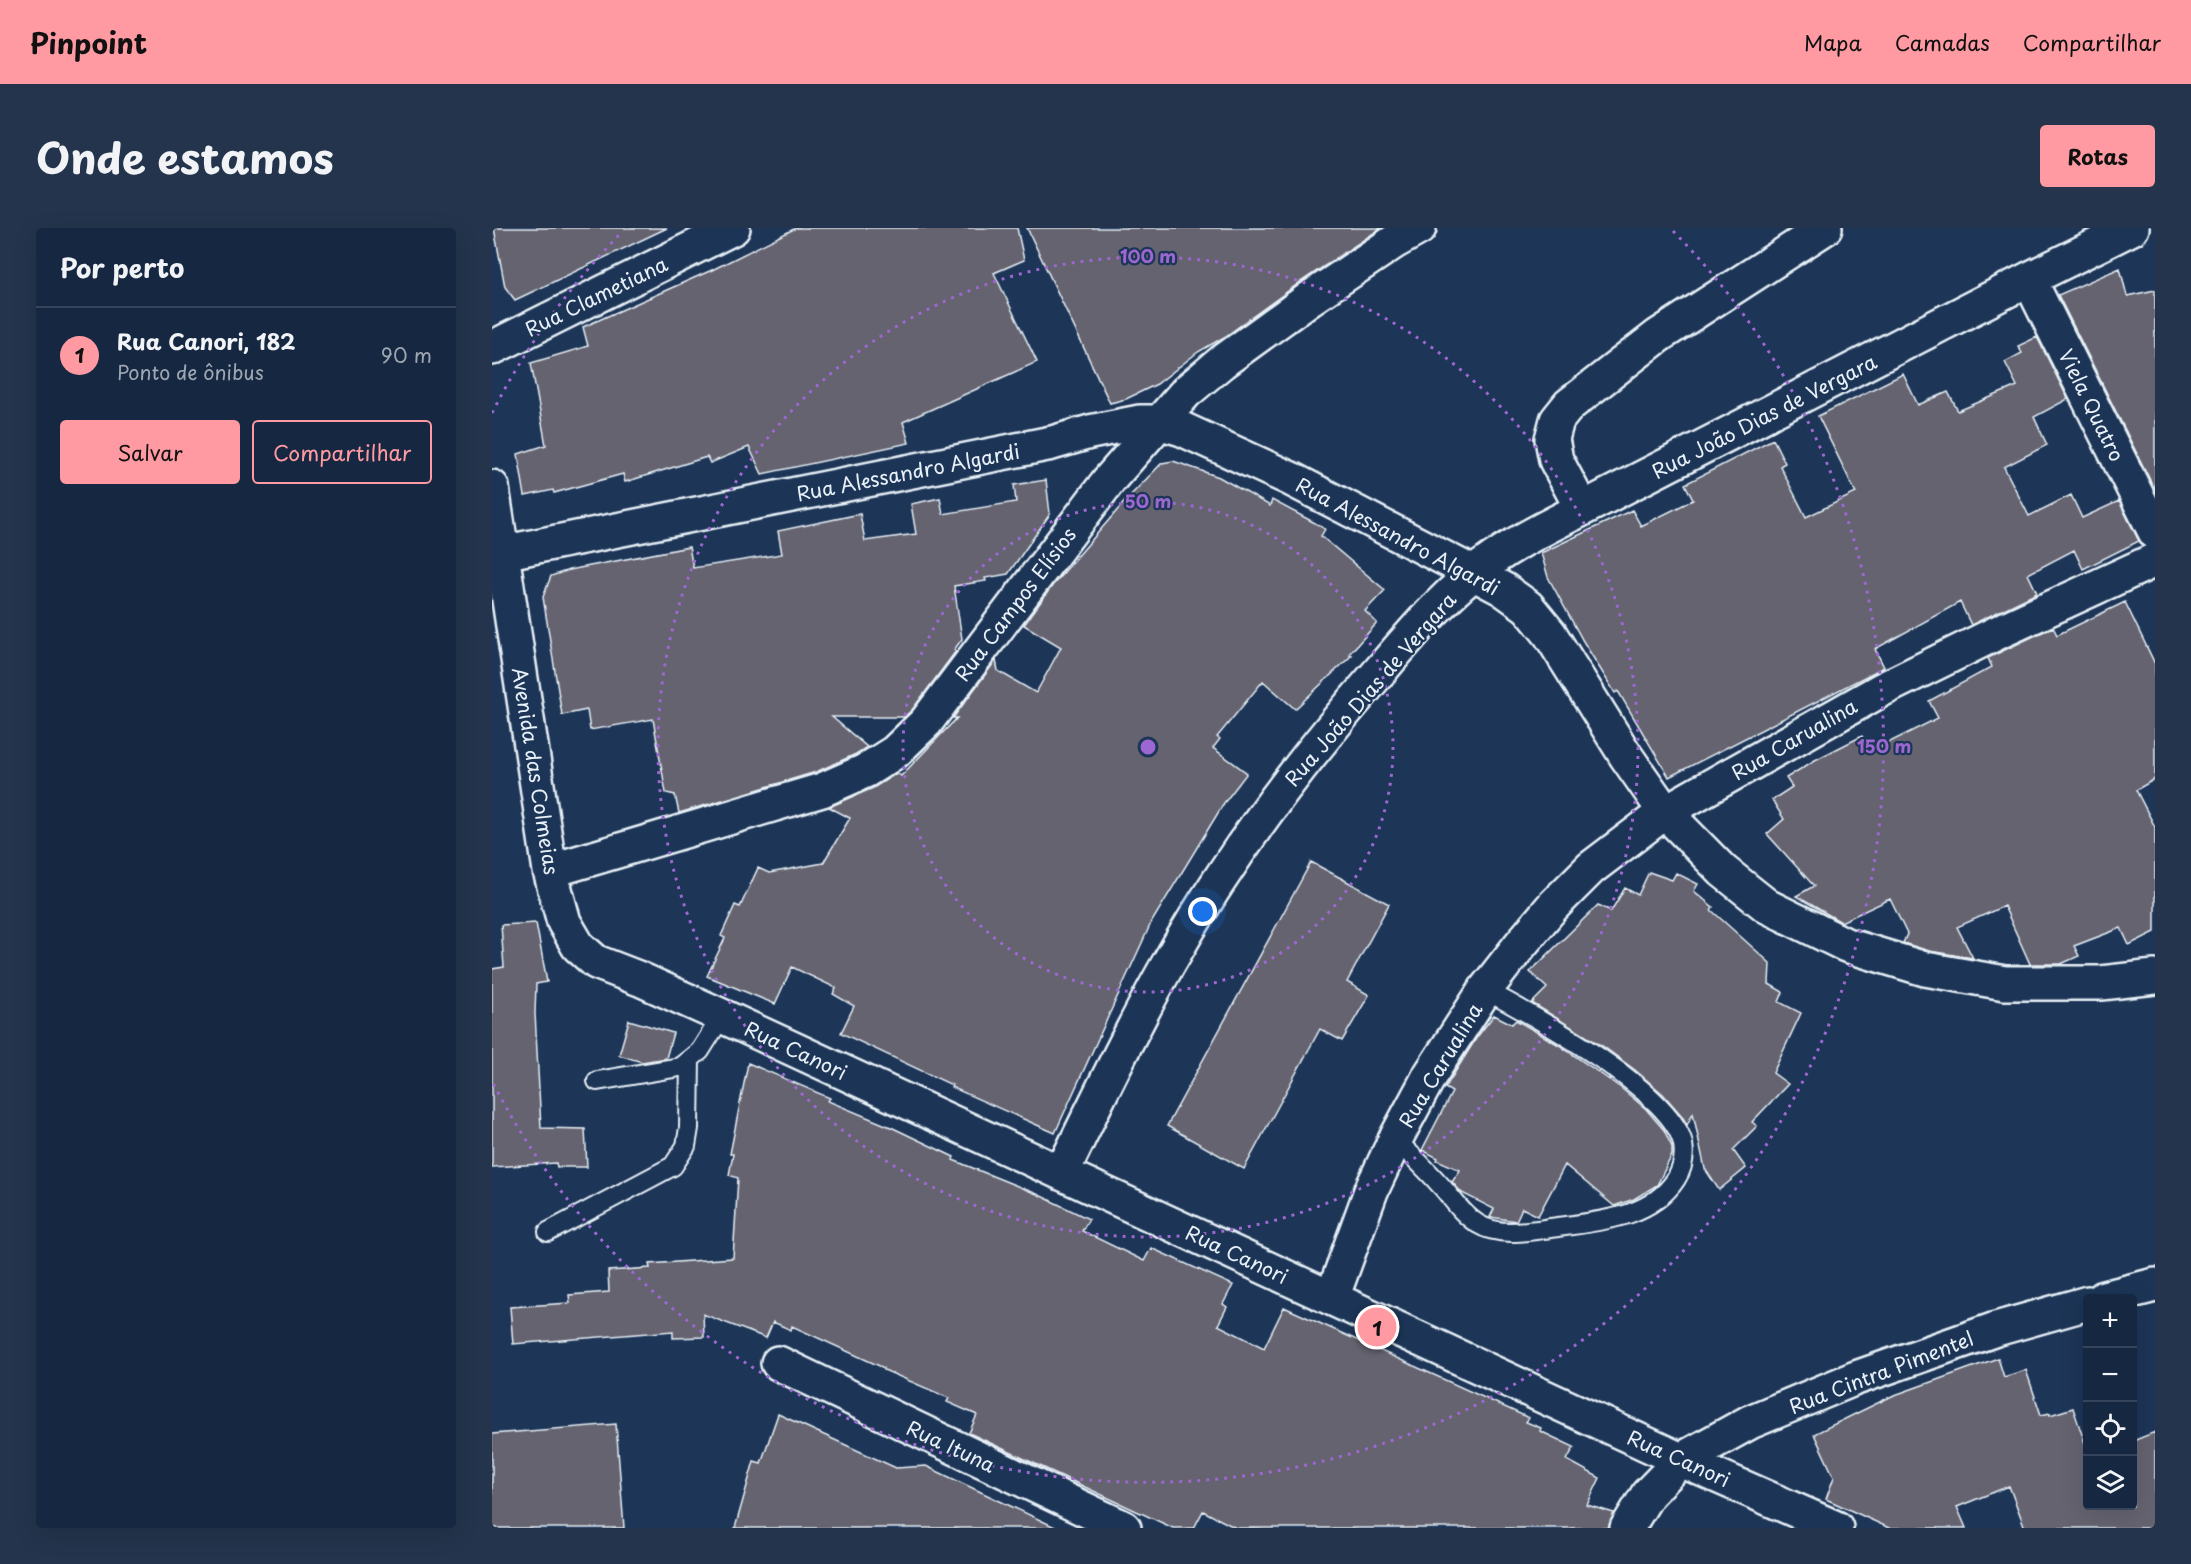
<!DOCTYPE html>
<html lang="pt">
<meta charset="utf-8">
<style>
body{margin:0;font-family:"Playpen Sans",sans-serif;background:#23344c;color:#f1f3f6}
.controls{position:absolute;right:18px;bottom:18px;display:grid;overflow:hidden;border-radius:6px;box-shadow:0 6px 24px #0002}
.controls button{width:54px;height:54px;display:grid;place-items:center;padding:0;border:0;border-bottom:2px solid #35445a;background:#162841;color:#f1f3f6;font:30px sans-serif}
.you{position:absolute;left:711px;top:684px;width:21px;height:21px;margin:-15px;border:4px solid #fff;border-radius:50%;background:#1a73e8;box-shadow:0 0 0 9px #1a73e833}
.badge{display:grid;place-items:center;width:39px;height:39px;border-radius:50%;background:#ff9aa2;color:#111;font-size:20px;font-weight:700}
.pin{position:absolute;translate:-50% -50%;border:3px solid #fff;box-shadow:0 2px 6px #0006}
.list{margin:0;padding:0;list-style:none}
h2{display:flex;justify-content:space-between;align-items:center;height:78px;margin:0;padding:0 24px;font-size:26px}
h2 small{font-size:20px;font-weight:400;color:#9ea6b1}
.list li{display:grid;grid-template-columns:39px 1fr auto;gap:18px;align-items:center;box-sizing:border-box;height:96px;padding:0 24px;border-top:2px solid #35445a}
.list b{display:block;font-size:22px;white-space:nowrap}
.list p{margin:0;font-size:20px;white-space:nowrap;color:#9ea6b1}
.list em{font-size:20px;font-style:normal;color:#9ea6b1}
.actions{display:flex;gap:12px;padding:18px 24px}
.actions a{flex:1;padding:14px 0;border:2px solid #ff9aa2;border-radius:6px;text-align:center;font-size:21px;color:#ff9aa2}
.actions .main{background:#ff9aa2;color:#111}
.icon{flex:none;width:33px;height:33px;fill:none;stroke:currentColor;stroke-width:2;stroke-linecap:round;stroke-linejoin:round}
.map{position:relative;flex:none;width:1663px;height:1300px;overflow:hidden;border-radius:6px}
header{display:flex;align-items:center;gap:36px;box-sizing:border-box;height:84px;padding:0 30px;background:#ff9aa2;color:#111}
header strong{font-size:28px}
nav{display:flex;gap:33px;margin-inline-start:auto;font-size:21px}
.intro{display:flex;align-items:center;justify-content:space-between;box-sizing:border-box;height:144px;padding:0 36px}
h1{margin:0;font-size:42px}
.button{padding:15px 27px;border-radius:6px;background:#ff9aa2;color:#111;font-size:21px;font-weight:700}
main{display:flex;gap:36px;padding:0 36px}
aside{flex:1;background:#162841;border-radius:6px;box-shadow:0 6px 24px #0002}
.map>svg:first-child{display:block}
.building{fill:#65636f;stroke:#e8f1f8;stroke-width:1.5}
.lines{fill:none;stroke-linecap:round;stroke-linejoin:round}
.service-casing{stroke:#e8f1f8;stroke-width:22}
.minor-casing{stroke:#e8f1f8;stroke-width:38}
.service{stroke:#1d3557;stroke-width:18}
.minor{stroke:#1d3557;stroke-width:33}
.ring{fill:none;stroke:#9c67d0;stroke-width:3;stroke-dasharray:3 6}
.labels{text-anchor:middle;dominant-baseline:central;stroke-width:4.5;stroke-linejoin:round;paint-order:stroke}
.street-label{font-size:20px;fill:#e8f1f8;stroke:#1d3557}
.centre{fill:#9c67d0;stroke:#1d3557;stroke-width:3}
.ring-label{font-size:18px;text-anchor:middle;font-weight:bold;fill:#9c67d0;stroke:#1d3557;stroke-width:4.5;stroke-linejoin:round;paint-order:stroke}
</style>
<header>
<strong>Pinpoint</strong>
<nav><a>Mapa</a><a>Camadas</a><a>Compartilhar</a></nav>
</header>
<div class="intro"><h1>Onde estamos</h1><a class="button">Rotas</a></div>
<main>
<aside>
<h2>Por perto<small></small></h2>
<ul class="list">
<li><span class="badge">1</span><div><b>Rua Canori, 182</b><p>Ponto de ônibus</p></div><em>90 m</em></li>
</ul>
<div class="actions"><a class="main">Salvar</a><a>Compartilhar</a></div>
</aside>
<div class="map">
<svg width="1663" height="1300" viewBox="0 0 1663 1300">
<rect width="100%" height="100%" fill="#1d3557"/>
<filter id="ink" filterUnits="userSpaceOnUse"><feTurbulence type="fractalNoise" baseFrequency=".0167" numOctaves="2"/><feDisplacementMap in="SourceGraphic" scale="12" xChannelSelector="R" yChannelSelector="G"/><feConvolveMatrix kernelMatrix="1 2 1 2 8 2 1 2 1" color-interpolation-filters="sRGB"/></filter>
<g filter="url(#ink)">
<path class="building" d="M 2,0 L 175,0 L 23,72 L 13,59 Z
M 304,0 L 525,0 L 532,32 L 502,45 L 545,134 L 411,194 L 417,215 L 270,246 L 257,219 L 218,235 L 215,229 L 133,254 L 131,246 L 62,265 L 61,262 L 33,268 L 26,226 L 54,217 L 39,135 L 96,118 L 91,99 L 220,42 Z
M 535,0 L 889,0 L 807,55 L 734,108 L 706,124 L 665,156 L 634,171 L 618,175 Z
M 1628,40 L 1635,68 L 1663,62 L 1663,262 L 1566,67 Z
M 1545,109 L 1576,171 L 1542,189 L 1555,217 L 1512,239 L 1537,288 L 1579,267 L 1590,290 L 1627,273 L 1647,313 L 1591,341 L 1582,322 L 1536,346 L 1545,365 L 1479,397 L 1468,374 L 1383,421 L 1392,439 L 1177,549 L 1126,463 L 1123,465 L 1091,413 L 1056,349 L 1049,325 L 1140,282 L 1149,298 L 1201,272 L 1193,256 L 1281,211 L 1293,235 L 1288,238 L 1314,289 L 1364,265 L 1326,188 L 1411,146 L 1426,177 L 1456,164 L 1466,183 L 1525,158 L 1513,134 L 1530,125 L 1526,118 Z
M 681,233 L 727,249 L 778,278 L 780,272 L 823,295 L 833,301 L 829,308 L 893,362 L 873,383 L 885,395 L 857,426 L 860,427 L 803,481 L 771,453 L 725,509 L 728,511 L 721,520 L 755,545 L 732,575 L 659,695 L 563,905 L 459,859 L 460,857 L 349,805 L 362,778 L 341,766 L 344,760 L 300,739 L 283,776 L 215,748 L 233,710 L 229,708 L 243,677 L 248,679 L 266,640 L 277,645 L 331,635 L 358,590 L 337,579 L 381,560 L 405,545 L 409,548 L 465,490 L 461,490 L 504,432 L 506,443 L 544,465 L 569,419 L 532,397 L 560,358 L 635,271 L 670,235 Z
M 554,252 L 558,286 L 516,346 L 493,350 L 494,353 L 462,358 L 470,411 L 462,422 L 464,423 L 420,482 L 412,489 L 340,489 L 375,519 L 364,526 L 324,544 L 187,585 L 183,567 L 174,565 L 161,491 L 98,502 L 95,482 L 70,487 L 51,369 L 59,348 L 77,342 L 197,319 L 201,340 L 290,326 L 286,303 L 368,286 L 373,313 L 424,306 L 419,276 L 448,270 L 451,286 L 524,274 L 522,257 Z
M 1633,374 L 1663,436 L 1663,551 L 1644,562 L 1663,599 L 1663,704 L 1637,717 L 1629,700 L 1582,718 L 1587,728 L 1569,736 L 1538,736 L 1512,678 L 1465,699 L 1481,730 L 1437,723 L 1411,715 L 1415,706 L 1398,671 L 1349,694 L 1304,668 L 1322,658 L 1275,606 L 1292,591 L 1280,572 L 1300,559 L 1294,550 L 1323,532 L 1370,508 L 1378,524 L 1446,490 L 1437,473 L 1500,439 L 1496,430 L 1561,399 L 1565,407 Z
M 819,634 L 897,676 L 855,754 L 877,767 L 850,813 L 828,801 L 752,941 L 675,898 Z
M 1157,644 L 1180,652 L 1184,645 L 1206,656 L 1202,663 L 1221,679 L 1219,682 L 1278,735 L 1277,756 L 1291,764 L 1287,774 L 1309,785 L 1281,845 L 1296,856 L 1260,894 L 1265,898 L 1241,922 L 1254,940 L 1227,962 L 1213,941 L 1201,885 L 1195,897 L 1190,888 L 1171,866 L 1143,842 L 1112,819 L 1040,775 L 1055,760 L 1038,744 L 1106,677 L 1119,683 L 1133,660 L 1146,667 Z
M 44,695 L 55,754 L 44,756 L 43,785 L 49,900 L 93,901 L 95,939 L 65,939 L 64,935 L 0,939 L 0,741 L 12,739 L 9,697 Z
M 1002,787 L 1020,796 L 1024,792 L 1067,817 L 1129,860 L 1154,881 L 1172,902 L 1180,919 L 1180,927 L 1165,957 L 1142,971 L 1122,978 L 1073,937 L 1046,988 L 1030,980 L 1024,993 L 998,989 L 1002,981 L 970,965 L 960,954 L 968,942 L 945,932 L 946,930 L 930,922 L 960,864 L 953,860 L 985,809 Z
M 137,792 L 181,805 L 174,830 L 150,834 L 127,827 Z
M 256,835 L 338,870 L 336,873 L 401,900 L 462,929 L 461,932 L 545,966 L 597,991 L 590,1003 L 652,1033 L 659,1020 L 741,1057 L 731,1076 L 735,1079 L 726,1097 L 772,1120 L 792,1079 L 1037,1190 L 1034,1194 L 1049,1200 L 1048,1203 L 1082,1219 L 1075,1232 L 1108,1250 L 1095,1277 L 1122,1285 L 1116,1300 L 744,1300 L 711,1283 L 702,1300 L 681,1300 L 477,1205 L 485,1187 L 455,1174 L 457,1170 L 392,1142 L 392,1140 L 300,1098 L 299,1102 L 281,1094 L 274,1110 L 211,1086 L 212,1109 L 181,1110 L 181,1103 L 21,1116 L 18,1079 L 78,1075 L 77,1067 L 117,1064 L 116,1043 L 158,1040 L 157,1036 L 241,1030 L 246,950 L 237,947 L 241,926 L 238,926 Z
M 1506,1130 L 1512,1149 L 1534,1142 L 1549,1187 L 1558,1185 L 1558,1187 L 1581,1180 L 1596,1224 L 1596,1278 L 1641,1278 L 1641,1213 L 1663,1204 L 1663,1300 L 1533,1300 L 1517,1258 L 1465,1279 L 1474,1300 L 1397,1300 L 1334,1271 L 1342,1249 L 1322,1206 L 1400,1168 Z
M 286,1186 L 404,1240 L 434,1238 L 565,1300 L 243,1300 L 262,1233 L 269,1235 Z
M 124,1196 L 132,1300 L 0,1300 L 0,1206 Z"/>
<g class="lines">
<defs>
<path id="service" d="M 105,853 L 188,839 L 208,823 L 230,788
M 903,912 C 920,927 936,943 951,960 C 962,973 972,988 986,996 C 1008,1010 1042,1002 1066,999 C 1108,993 1159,990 1184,951 C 1191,940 1193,928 1191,916 C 1181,864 1039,786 993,762
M 56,1004 L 181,938 L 194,918 L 197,900 L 198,832"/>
<path id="minor" d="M 1537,51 L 1663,304
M 0,120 L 241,0
M 0,259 L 58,643 L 72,694 L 86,718 L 104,734 L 148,751 L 230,788 L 1189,1232 L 1344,1300
M 1090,281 L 1064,232 L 1060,211 L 1065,192 L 1077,177 L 1166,108 L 1333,0
M 10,325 L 560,215 L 598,204 L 648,194 L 666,194 L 690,201 L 799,251 L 981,345 L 1011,361 L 1036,379 L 1058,406 L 1134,528 L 1173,584 L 1231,643 L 1275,678 L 1354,717 L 1433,741 L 1513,755 L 1609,755 L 1663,749
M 58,643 L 330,562 L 373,543 L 403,524 L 434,494 L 617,252 L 694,164 L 730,134 L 817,71 L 902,14 L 927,0
M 570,944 C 604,875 637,805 675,738 C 733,635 803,540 881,451 C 912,415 944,376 981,346 C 1013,319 1053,300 1090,281 L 1537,51 L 1640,0
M 840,1070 L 879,963 L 903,912 L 938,847 L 993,762 L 1029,716 L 1061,678 L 1099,640 L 1173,584 L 1389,462 L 1511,402 L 1663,332
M 1612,1070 L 1663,1057
M 286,1135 L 632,1300
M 1135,1300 L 1156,1266 L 1189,1232 L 1258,1194 L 1364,1150 L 1504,1101 L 1596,1075"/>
</defs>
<use href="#service" class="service-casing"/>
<use href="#minor" class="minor-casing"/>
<use href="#service" class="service"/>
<use href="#minor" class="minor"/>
</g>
</g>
<g class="ring">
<circle cx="656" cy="519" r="245"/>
<circle cx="656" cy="519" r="490"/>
<path d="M0 185A736 736 0 0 1 131 3M1181 3A736 736 0 1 1 0 853"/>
</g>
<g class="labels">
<g class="street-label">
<text transform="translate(104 68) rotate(-26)">Rua Clametiana</text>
<text transform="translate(1600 177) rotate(64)">Viela Quatro</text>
<text transform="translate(1272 188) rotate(-27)">Rua João Dias de Vergara</text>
<text transform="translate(416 244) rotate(-11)">Rua Alessandro Algardi</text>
<text transform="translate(906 308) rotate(28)">Rua Alessandro Algardi</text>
<text transform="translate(523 376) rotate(-53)">Rua Campos Elísios</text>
<text transform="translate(878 461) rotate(-49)">Rua João Dias de Vergara</text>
<text transform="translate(1302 511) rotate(-30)">Rua Carualina</text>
<text transform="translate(44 543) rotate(81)">Avenida das Colmeias</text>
<text transform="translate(304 822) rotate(25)">Rua Canori</text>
<text transform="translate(948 837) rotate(-59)">Rua Carualina</text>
<text transform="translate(745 1026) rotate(25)">Rua Canori</text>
<text transform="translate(1389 1144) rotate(-21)">Rua Cintra Pimentel</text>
<text transform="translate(459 1218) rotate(25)">Rua Ituna</text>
<text transform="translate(1187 1230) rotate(24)">Rua Canori</text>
</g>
</g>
<circle cx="656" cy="519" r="9" class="centre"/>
<g class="ring-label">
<text x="656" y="35">100 m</text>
<text x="656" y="280">50 m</text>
<text x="1392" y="525">150 m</text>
</g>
</svg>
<div class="controls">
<button>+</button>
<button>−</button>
<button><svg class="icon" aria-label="locate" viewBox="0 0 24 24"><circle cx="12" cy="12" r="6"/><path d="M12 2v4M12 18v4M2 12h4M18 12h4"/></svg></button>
<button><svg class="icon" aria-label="layers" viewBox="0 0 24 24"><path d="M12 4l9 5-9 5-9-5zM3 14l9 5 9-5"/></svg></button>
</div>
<div class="you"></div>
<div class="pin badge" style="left:885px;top:1099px">1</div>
</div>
</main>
